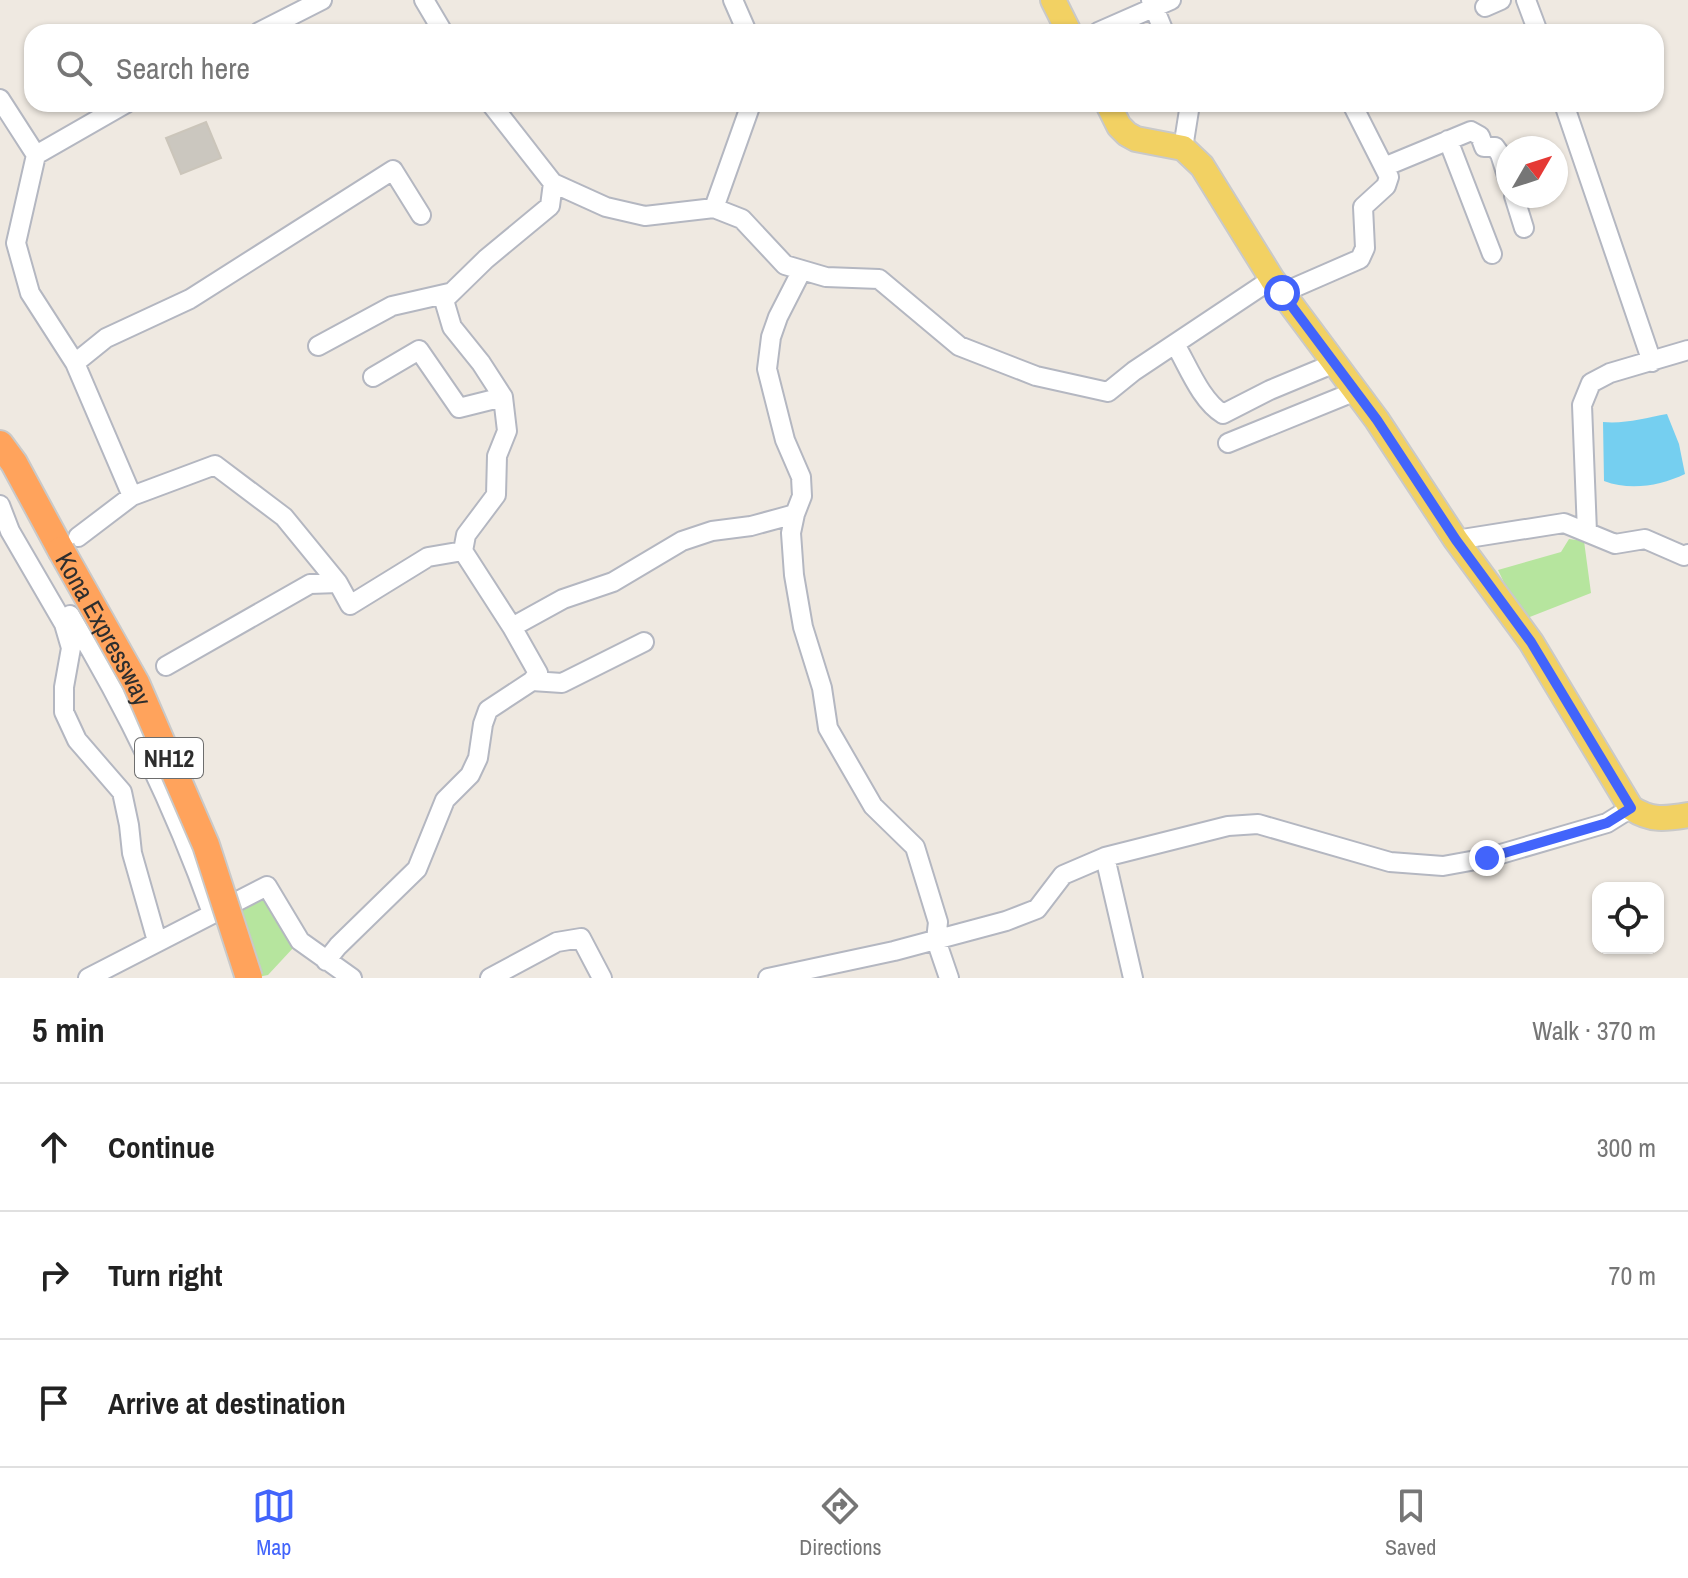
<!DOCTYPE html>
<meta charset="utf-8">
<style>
body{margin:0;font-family:"Archivo Narrow",sans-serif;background:#f2f2f2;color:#222}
.controls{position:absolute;right:24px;bottom:24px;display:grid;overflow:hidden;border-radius:16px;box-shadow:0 2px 6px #0004}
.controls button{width:72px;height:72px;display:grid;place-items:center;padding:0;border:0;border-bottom:2px solid #e0e0e0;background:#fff;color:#222;font:40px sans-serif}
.compass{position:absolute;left:1496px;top:136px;width:72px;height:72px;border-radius:50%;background:#fff;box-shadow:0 2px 6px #0004;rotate:51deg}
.stop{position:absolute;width:24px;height:24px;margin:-18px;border:6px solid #4264fb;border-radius:50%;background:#fff}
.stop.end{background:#4264fb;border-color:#fff;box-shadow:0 2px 8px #0008}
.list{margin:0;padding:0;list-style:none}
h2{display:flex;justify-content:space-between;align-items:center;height:104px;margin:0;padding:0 32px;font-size:34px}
h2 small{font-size:26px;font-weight:400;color:#767676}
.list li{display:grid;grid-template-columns:52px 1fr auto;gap:24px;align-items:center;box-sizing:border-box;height:128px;padding:0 32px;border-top:2px solid #e0e0e0}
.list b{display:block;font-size:30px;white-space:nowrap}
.list em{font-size:26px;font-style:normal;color:#767676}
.icon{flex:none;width:44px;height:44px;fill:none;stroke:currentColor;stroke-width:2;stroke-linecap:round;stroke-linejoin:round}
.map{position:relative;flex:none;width:1688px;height:978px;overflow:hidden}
.search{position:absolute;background:#fff;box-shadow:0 2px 6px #0004;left:24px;right:24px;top:24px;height:88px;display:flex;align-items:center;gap:20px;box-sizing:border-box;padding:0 28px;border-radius:24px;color:#767676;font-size:30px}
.sheet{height:488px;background:#fff}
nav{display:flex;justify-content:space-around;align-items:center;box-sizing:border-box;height:112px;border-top:2px solid #e0e0e0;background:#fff;font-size:22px;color:#767676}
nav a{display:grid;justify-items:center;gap:4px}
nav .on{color:#4264fb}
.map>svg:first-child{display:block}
.green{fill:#b6e59e}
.water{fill:#75cff0}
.building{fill:#cbc7bf;stroke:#cbc5ba;stroke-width:2}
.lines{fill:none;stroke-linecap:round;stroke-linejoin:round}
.minor-casing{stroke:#b4b7c1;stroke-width:22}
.major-casing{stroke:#c9c9c9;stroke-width:28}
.highway-casing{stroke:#c9c9c9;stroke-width:30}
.minor{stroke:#fff;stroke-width:18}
.major{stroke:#f2d163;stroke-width:24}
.highway{stroke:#ffa35c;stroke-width:26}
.highway-bridge-casing{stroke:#c9c9c9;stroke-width:30;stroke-linecap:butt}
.highway-bridge{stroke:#ffa35c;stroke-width:26}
.route{stroke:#4264fb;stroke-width:10}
.labels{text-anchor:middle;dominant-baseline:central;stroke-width:8;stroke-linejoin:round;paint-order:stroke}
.shield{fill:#fff;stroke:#6d6d6d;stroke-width:2}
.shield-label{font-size:24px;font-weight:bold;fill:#2e2e2e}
.street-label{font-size:26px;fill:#2e2e2e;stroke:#fff}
</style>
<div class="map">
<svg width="1688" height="978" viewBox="0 0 1688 978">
<rect width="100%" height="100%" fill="#efe9e1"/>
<path class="green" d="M 1569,539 L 1584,541 L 1591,593 L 1522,620 L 1498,570 L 1561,552 Z
M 263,899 L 294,947 L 268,975 L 252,978 L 231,909 Z"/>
<path class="water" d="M 1667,414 L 1679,444 L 1685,474 C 1660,486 1630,491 1604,481 L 1603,422 C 1625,424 1645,418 1667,414 Z"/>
<path class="building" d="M 206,122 L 221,158 L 181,174 L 166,138 Z"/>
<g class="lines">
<defs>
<path id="minor" d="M 424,0 L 443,32
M 733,0 L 747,32
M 1151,0 L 1164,32
M 1526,0 L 1538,32
M 1485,7 L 1501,0
M 259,32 L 322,0
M 1098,32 L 1171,0
M 0,99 L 36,155 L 125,104
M 491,104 L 553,183 L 606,207 L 645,216 L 714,208 L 742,219 L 785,265 L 826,277 L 879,279 L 959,346 L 1036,376 L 1108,392 L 1134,371 L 1272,279
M 1564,104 L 1652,362
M 1448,140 L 1492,254
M 1183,148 L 1190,104
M 36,155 L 16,243 L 30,293 L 75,363
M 1384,167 L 1471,131 L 1480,136 L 1484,147 L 1495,147 L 1500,154 L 1508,179
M 1514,196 L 1524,228
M 714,208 L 751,104
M 1282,293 L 1360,259 L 1365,248 L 1363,207 L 1386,186 L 1389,177 L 1352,104
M 1175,344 C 1188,366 1201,401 1223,414 L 1270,390 L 1335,363
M 318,346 L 392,306 L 449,293
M 373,377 L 419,350 L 459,408 L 503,397
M 1228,443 L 1356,391
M 132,496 L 75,363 L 106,338 L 190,299 L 393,170 L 421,215
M 0,505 L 10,531 L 64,624 L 71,648 L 64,687 L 64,712 L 77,740 L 122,792 L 129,825 L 132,853 L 157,941
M 795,514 L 791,533 L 794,575 L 803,627 L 822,688 L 828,728 L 873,806 L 915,847 L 938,922 L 936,940 L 949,978
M 1587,532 L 1582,405 L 1591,383 L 1610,373 L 1688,350
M 78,537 L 132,496 L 215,465 L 284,517 L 338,583
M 1456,540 L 1564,523 L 1615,544 L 1645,539 L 1684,556 L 1688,554
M 70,615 C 127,709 175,809 212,913
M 512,627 L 563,599 L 613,582 L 682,541 L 712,531 L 751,526 L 795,514 L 802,496 L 801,477 L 785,440 L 767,369 L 771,337 L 778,317 L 802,270
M 166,666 L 310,584 L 338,583 L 350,605 L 428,557 L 463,551
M 532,681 L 562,683 L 644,642
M 1105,857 L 1133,978
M 326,961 L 338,946 L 417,869 L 445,800 L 470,775 L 478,758 L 483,724 L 488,710 L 532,681 L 538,673 L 512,627 L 463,551 L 466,535 L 496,495 L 497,456 L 507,431 L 503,397 L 481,363 L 452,327 L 444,300 L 486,259 L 550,206 L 553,183
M 88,978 L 267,886 L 300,941 L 352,978
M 490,978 L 557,942 L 581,938 L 602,978
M 768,978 L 894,951 L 1006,921 L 1037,909 L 1063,875 L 1105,857 L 1228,826 L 1258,824 L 1390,862 L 1443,866 L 1487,858 L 1607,823 L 1631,808"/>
<path id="major" d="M 1053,0 L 1069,32
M 1108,104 L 1119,126 L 1127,134 L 1136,139 L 1183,148 L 1202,166 L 1272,279 L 1377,420 L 1456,540 L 1531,642 L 1631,808 C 1651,821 1665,819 1688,815"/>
<path id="highway" d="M 0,444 L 14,463 L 61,550"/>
</defs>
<use href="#minor" class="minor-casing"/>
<use href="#major" class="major-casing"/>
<use href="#highway" class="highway-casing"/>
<use href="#minor" class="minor"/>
<use href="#major" class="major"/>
<use href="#highway" class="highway"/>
<defs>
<g id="highway-bridge">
<path id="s1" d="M 61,550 L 136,683 L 206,845 L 249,978"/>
</g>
</defs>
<use href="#highway-bridge" class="highway-bridge-casing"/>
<use href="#highway-bridge" class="highway-bridge"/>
</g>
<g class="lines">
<path class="route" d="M 1282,293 L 1377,420 L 1456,540 L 1531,642 L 1631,808 L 1607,823 L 1487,858"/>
</g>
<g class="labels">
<rect class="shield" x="135" y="738" width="68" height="40" rx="6"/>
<g class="shield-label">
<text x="169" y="758">NH12</text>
</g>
<g class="street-label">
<text stroke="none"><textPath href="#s1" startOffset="90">Kona Expressway</textPath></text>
</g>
</g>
</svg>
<div class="controls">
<button><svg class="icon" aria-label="locate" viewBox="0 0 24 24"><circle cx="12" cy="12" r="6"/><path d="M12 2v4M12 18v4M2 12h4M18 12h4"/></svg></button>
</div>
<svg class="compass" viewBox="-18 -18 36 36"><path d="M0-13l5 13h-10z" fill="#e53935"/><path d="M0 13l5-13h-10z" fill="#767676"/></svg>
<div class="stop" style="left:1282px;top:293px"></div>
<div class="stop end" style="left:1487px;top:858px"></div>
<div class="search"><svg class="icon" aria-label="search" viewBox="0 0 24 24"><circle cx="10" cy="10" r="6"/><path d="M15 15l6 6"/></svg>Search here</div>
</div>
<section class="sheet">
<h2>5 min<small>Walk · 370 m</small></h2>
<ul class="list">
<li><svg class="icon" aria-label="ahead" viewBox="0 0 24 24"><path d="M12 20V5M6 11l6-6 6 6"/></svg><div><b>Continue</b></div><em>300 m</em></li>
<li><svg class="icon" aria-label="right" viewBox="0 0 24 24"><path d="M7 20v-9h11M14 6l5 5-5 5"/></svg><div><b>Turn right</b></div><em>70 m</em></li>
<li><svg class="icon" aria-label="arrive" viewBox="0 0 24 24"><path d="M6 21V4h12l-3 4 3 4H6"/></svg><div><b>Arrive at destination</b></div></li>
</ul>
</section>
<nav>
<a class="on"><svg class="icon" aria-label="map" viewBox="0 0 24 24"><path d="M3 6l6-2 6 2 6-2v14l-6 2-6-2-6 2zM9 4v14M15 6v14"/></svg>Map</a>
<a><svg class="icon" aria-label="directions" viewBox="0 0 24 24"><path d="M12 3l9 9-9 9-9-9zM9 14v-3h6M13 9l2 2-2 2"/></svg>Directions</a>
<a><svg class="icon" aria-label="saved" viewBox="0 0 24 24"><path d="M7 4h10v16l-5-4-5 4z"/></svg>Saved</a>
</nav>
